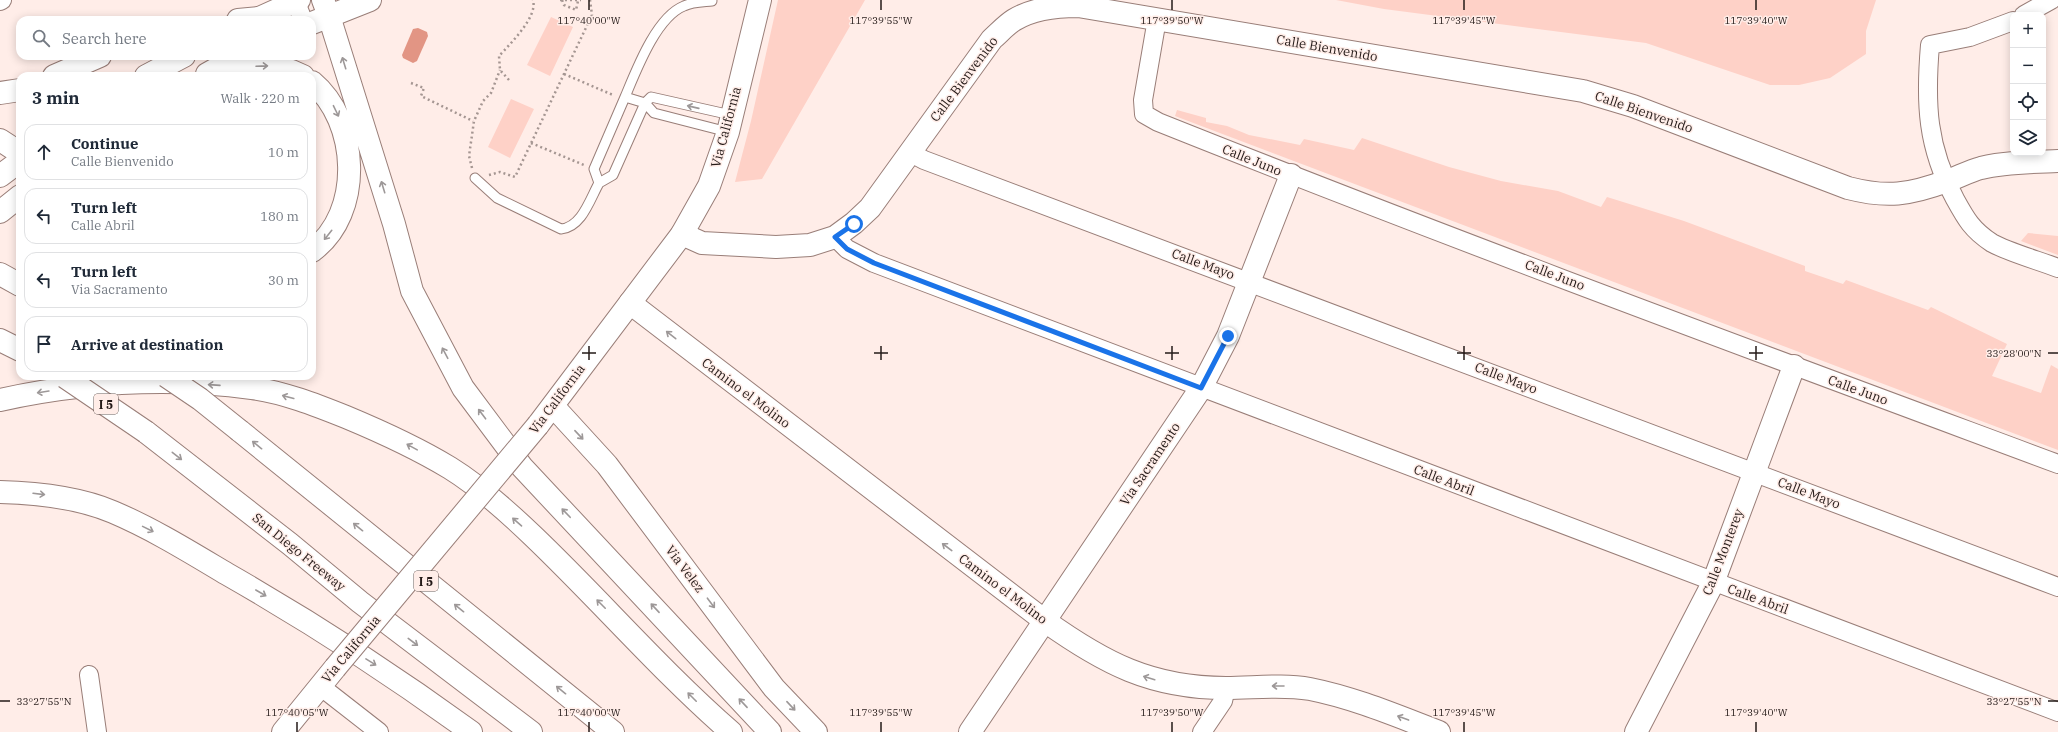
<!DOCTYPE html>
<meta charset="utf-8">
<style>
body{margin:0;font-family:"IBM Plex Serif",serif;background:#f6f6f7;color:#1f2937}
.controls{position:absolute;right:12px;top:12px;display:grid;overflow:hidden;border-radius:8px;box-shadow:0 2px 10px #0003}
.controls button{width:36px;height:36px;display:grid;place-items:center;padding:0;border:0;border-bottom:1px solid #e0e1e3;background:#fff;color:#1f2937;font:20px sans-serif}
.stop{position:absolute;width:12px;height:12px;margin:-9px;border:3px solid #1a73e8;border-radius:50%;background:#fff}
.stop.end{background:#1a73e8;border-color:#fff;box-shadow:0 1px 4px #0008}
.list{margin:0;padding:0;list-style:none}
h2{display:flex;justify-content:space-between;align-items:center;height:52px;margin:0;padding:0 16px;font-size:17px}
h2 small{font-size:13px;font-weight:400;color:#747a83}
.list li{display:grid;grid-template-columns:26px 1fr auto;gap:12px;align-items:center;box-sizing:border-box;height:56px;margin:0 8px 8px;padding:0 8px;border:1px solid #e0e1e3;border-radius:12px}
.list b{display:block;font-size:15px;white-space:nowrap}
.list p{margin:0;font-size:13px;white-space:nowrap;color:#747a83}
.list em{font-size:13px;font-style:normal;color:#747a83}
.icon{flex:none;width:22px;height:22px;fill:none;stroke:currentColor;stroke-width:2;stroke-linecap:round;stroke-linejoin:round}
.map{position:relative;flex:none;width:2058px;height:732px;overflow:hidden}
.search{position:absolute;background:#fff;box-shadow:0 2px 10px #0003;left:16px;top:16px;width:300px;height:44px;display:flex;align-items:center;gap:10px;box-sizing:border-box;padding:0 14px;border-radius:12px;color:#747a83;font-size:15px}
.panel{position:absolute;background:#fff;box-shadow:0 2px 10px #0003;left:16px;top:72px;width:300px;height:308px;border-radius:12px}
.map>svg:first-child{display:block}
.green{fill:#fed1c7}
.water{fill:#e29584}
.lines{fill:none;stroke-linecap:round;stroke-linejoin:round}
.service-casing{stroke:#997e78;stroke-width:11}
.minor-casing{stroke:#997e78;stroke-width:20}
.tertiary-casing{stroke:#997e78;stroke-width:24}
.secondary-casing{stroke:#997e78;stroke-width:24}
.trunk-casing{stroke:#997e78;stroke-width:24}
.motorway-casing{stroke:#997e78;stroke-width:24}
.path{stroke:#a59692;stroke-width:2.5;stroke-dasharray:2 3;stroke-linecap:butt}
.service{stroke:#fff;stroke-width:9}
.minor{stroke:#fff;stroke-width:18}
.tertiary{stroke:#fff;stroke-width:22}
.secondary{stroke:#fff;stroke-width:22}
.trunk{stroke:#fff;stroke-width:22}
.motorway{stroke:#fff;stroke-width:22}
.secondary-bridge-casing{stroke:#997e78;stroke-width:24;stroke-linecap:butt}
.motorway-bridge-casing{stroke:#997e78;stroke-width:24;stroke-linecap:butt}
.secondary-bridge{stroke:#fff;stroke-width:22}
.motorway-bridge{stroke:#fff;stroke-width:22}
.oneway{stroke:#9d9898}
.route{stroke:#1a73e8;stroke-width:5}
.ticks{fill:none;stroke:#251b19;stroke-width:1.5}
.labels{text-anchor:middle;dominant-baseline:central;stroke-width:3;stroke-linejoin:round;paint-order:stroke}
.shield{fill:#ffede8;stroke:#665a57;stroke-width:1}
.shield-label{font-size:12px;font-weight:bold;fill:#251b19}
.street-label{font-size:13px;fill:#251b19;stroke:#ffede8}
.ticks-label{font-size:10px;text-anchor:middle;fill:#251b19;stroke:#ffede8;stroke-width:3;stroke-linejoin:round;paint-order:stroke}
</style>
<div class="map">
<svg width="2058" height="732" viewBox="0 0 2058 732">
<rect width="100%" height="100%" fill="#ffede8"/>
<path class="green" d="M 778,0 L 865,0 L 762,179 L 735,182 L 751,121 Z
M 1336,0 L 1876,0 L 1866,31 L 1866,54 L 1830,78 L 1799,85 L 1770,85 L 1646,43 L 1384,9 Z
M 551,17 L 573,27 L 550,76 L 527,65 Z
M 511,99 L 534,109 L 510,158 L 488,147 Z
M 1177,110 L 1206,118 L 1206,122 L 1227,126 L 1249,135 L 1300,145 L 1304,139 L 1354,150 L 1362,138 L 1449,167 L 1501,181 L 1558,191 L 1601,207 L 1607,197 L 1684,221 L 1805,266 L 1805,271 L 1843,284 L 1846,280 L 1928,310 L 1931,307 L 2007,344 L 1992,376 L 2041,393 L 2051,365 L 2058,369 L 2058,450 L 1175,116 Z
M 2028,233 L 2058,236 L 2058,255 L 2021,241 Z"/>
<path class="water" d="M 418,28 L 427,32 L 428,36 L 417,61 L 413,63 L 403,58 L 402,55 L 413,29 Z"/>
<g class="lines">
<defs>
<path id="service" d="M 728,132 L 654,113 L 645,103 L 651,97 L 731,115
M 475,178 L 497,198 L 561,229 C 582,227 590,199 599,183 L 594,169 L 625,97
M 599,183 L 613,175 L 645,103 L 625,97 C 636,71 656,17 684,6 C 692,2 703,2 712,1"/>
<path id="minor" d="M 295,0 L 303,20
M 0,1 L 2,0
M 2024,15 L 2051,0
M 1157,19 L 1143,100 L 1144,114 L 1158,122 C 1456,241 1757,352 2058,464
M 2013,21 L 1970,37 L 1930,45 C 1925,104 1927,147 1955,199 C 1966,219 1972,230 1992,243 C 2008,252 2040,261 2058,268
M 909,152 L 924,160 L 2058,587
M 835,237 L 847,249 L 874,263 L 2058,712
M 89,675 L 97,732
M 320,686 L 379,732
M 1202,732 L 1223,701 L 1226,688"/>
<path id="tertiary" d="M 682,234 L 702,243 L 776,247 L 810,245 L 835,237 L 854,223 L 870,208 L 992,39 C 999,33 1006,25 1014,20 C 1032,9 1057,6 1078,6 L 1583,91 L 1633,106 L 1848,188 C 1887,198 1909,195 1947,181 C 1958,177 1970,171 1981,168 C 2006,162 2033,162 2058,161
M 630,303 L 1045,621 C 1104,663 1151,688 1226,688 C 1254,688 1282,684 1310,689 C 1355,698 1397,716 1439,732
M 553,406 L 607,465 L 774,688 L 816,732
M 970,732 L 1201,388 L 1228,336 L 1291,175
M 1636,732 L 1713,583 L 1794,366"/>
<path id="secondary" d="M 312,23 L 370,0
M 207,74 L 239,56
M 538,425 L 682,234 L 709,186 L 728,132 L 760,0
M 283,732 L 335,668"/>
<path id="trunk" d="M 323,0 L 329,16
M 255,20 L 299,0
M 146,76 L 184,56
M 0,176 L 20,161
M 0,212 L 20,196"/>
<path id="motorway" d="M 329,16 L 394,224 L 412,291 L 463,388 L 522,467 L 770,732
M 238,20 L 259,18
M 54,76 L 100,56
M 211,76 C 246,68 269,58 303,76
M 312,82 C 359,121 364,213 312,251
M 0,93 L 20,90
M 0,140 L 20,153
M 0,274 L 20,285
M 0,340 L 20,350
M 0,400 C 82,382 168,377 252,388 C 283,392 316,405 346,417 C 382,432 417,448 450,468 C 479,486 508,512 533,536 C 600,600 661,671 731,732
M 240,431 L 613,732
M 146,432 L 290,544 L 360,602 L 531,732
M 0,492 C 38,493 78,497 113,512 C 153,529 190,552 227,574 C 311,622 393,675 471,732"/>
</defs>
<use href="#service" class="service-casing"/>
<use href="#minor" class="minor-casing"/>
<use href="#tertiary" class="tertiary-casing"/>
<use href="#secondary" class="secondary-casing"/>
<use href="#trunk" class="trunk-casing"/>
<use href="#motorway" class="motorway-casing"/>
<path class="path" d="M 560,0 L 581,0
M 562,0 L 564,5 L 576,10 L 578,1
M 564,74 L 613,95
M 509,80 L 500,70 L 499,56 C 510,44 538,17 533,0
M 411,83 L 424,88 L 421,96 L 473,121
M 531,143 L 584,165
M 472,168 L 469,156 L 474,121 L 483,101 L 491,93 L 500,70
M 489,175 L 500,172 L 515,177 L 592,15 L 590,0"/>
<use href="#service" class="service"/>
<use href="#minor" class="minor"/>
<use href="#tertiary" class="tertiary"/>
<use href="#secondary" class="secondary"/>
<use href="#trunk" class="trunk"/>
<use href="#motorway" class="motorway"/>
<defs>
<path id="secondary-bridge" d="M 335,668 L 538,425"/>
<path id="motorway-bridge" d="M 166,376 L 200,399 L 240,431
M 65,377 L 146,432"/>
</defs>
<use href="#secondary-bridge" class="secondary-bridge-casing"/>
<use href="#motorway-bridge" class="motorway-bridge-casing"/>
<use href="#secondary-bridge" class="secondary-bridge"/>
<use href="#motorway-bridge" class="motorway-bridge"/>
</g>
<defs><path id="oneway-shaft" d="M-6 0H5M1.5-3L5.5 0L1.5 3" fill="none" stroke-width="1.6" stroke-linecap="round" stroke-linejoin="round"/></defs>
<g class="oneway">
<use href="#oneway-shaft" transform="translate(344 63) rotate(-107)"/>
<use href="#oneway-shaft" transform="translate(262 66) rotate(-2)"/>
<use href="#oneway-shaft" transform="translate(693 107) rotate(-167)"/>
<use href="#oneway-shaft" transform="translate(336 111) rotate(64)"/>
<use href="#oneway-shaft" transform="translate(383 187) rotate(-107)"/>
<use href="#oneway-shaft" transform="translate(328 235) rotate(129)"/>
<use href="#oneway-shaft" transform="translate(671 335) rotate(-142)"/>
<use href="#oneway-shaft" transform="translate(445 353) rotate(-118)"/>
<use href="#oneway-shaft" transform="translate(214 385) rotate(-176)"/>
<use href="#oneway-shaft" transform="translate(43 392) rotate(171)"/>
<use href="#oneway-shaft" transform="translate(288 397) rotate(-165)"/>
<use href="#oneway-shaft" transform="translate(482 414) rotate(-127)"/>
<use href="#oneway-shaft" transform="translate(579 435) rotate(47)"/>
<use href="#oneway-shaft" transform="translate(257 445) rotate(-141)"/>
<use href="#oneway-shaft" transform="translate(412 447) rotate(-151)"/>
<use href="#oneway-shaft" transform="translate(177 456) rotate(38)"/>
<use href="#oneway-shaft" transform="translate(39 494) rotate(7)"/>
<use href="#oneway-shaft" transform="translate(566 513) rotate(-134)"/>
<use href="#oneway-shaft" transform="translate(517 522) rotate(-139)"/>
<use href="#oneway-shaft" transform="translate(358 527) rotate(-141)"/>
<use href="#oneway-shaft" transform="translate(148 529) rotate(26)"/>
<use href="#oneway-shaft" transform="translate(947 547) rotate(-143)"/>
<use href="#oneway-shaft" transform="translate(261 593) rotate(30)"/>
<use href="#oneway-shaft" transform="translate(711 603) rotate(53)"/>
<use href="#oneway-shaft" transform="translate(601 604) rotate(-135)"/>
<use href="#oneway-shaft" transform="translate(459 608) rotate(-141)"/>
<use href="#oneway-shaft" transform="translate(655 608) rotate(-133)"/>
<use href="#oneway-shaft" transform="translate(413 642) rotate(37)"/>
<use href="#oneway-shaft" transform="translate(371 662) rotate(32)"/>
<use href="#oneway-shaft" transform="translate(1149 678) rotate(-163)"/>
<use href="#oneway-shaft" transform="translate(1278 686) rotate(180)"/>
<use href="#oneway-shaft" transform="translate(561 690) rotate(-141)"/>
<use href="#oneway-shaft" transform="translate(692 697) rotate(-135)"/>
<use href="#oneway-shaft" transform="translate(743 703) rotate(-133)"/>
<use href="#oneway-shaft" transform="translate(791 706) rotate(47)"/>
<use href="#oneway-shaft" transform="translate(1403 718) rotate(-160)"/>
</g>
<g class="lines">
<path class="route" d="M 854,224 L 835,237 L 847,249 L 874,263 L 1201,388 L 1228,336"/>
</g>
<path class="ticks" d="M 589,0 L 589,10M 881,0 L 881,10M 1172,0 L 1172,10M 1464,0 L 1464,10M 1756,0 L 1756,10M 589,346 L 589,360M 881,346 L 881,360M 1172,346 L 1172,360M 1464,346 L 1464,360M 1756,346 L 1756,360M 582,353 L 596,353M 874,353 L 888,353M 1165,353 L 1179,353M 1457,353 L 1471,353M 1749,353 L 1763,353M 2048,353 L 2058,353M 0,701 L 10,701M 2048,701 L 2058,701M 297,722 L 297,732M 589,722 L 589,732M 881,722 L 881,732M 1172,722 L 1172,732M 1464,722 L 1464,732M 1756,722 L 1756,732"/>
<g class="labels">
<g class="shield">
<rect x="94" y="394" width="24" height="20" rx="3"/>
<rect x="414" y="571" width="24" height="20" rx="3"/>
</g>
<g class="shield-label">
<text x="106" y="404">I 5</text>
<text x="426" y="581">I 5</text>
</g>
<g class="street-label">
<text transform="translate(1327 48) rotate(10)">Calle Bienvenido</text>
<text transform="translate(964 79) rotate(-53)">Calle Bienvenido</text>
<text transform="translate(1644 112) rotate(19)">Calle Bienvenido</text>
<text transform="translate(726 127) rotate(-75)">Via California</text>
<text transform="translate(1252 160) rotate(22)">Calle Juno</text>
<text transform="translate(1203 264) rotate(20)">Calle Mayo</text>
<text transform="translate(1555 275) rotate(21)">Calle Juno</text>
<text transform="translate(1506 378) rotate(21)">Calle Mayo</text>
<text transform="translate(1858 390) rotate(20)">Calle Juno</text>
<text transform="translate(746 393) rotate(37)">Camino el Molino</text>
<text transform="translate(557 399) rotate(-53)">Via California</text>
<text transform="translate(1150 464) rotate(-56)">Via Sacramento</text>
<text transform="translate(1444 480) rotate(21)">Calle Abril</text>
<text transform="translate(1809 493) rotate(21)">Calle Mayo</text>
<text transform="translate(299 552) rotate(39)">San Diego Freeway</text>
<text transform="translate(1723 552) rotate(-69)">Calle Monterey</text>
<text transform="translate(685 569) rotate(53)">Via Velez</text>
<text transform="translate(1003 589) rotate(37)">Camino el Molino</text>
<text transform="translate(1758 599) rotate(20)">Calle Abril</text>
<text transform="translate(351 649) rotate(-50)">Via California</text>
</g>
</g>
<g class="ticks-label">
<text x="589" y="24">117°40'00"W</text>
<text x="881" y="24">117°39'55"W</text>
<text x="1172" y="24">117°39'50"W</text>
<text x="1464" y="24">117°39'45"W</text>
<text x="1756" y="24">117°39'40"W</text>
<text x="2014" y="357">33°28'00"N</text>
<text x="44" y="705">33°27'55"N</text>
<text x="2014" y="705">33°27'55"N</text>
<text x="297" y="716">117°40'05"W</text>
<text x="589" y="716">117°40'00"W</text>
<text x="881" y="716">117°39'55"W</text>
<text x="1172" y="716">117°39'50"W</text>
<text x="1464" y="716">117°39'45"W</text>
<text x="1756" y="716">117°39'40"W</text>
</g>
</svg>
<div class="controls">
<button>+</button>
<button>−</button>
<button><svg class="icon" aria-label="locate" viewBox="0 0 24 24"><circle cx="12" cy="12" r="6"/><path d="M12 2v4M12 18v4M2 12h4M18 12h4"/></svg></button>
<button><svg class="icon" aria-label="layers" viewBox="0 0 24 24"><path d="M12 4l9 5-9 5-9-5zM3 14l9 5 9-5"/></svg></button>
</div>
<div class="stop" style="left:854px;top:224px"></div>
<div class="stop end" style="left:1228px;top:336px"></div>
<div class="search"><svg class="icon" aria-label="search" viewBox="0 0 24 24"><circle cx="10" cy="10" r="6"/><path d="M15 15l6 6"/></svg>Search here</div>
<section class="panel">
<h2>3 min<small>Walk · 220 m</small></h2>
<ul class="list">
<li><svg class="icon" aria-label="ahead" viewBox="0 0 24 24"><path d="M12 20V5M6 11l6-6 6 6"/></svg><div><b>Continue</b><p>Calle Bienvenido</p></div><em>10 m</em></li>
<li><svg class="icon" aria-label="left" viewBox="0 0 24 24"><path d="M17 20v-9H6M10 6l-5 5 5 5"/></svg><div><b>Turn left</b><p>Calle Abril</p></div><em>180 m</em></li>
<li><svg class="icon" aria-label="left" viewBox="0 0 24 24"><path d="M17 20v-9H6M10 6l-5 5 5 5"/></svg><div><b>Turn left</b><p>Via Sacramento</p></div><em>30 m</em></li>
<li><svg class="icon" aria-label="arrive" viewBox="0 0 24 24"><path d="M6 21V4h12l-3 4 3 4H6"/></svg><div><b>Arrive at destination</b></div></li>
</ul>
</section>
</div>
